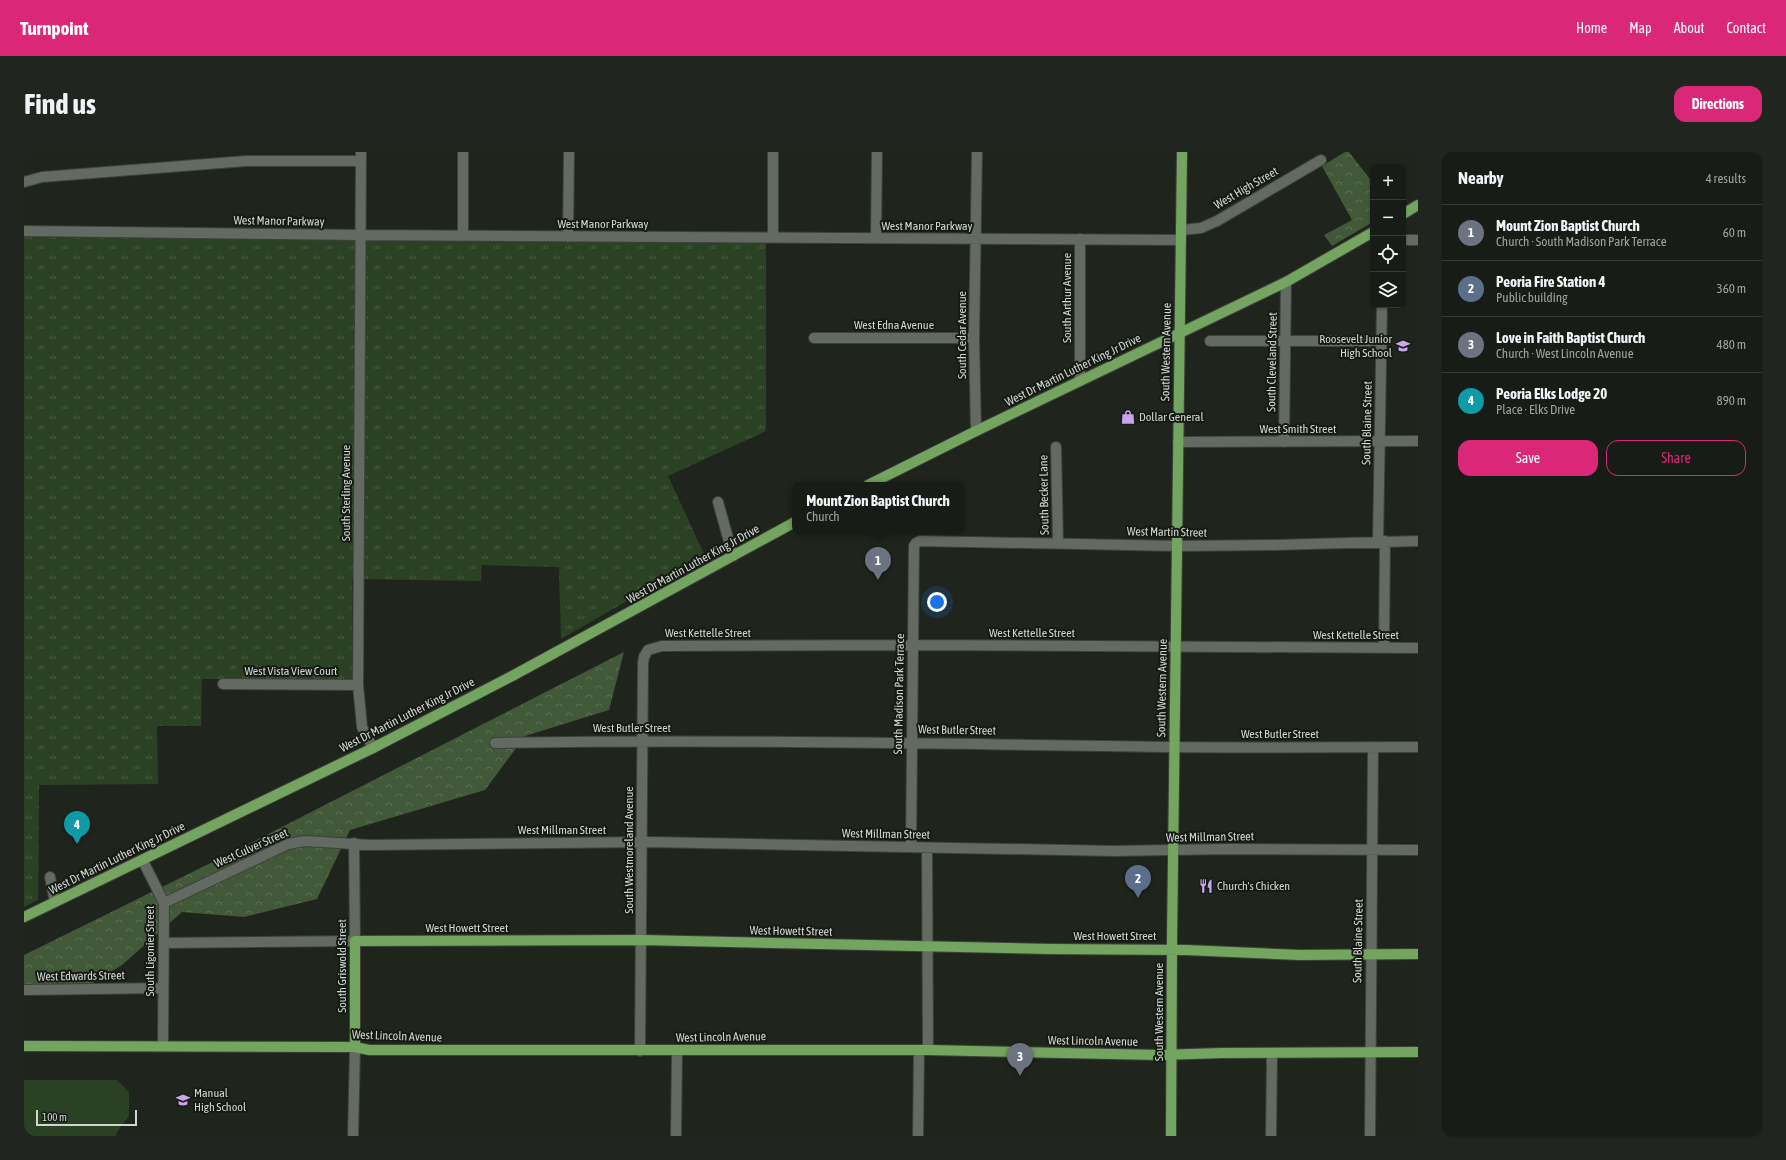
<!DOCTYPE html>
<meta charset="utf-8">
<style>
body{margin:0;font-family:"Asap Condensed",sans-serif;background:#20251f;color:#f1f3f6}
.controls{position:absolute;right:12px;top:12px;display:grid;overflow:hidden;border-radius:8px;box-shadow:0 1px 3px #0004}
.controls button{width:36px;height:36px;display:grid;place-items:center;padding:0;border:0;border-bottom:1px solid #363a35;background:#171c16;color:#f1f3f6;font:20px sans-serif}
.scale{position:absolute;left:12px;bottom:10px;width:101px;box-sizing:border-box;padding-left:4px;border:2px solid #d1d5d0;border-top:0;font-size:11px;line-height:14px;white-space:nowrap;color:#d1d5d0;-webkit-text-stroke:3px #161b14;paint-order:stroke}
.you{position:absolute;left:913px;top:450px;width:14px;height:14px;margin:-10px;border:3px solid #fff;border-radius:50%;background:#1a73e8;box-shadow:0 0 0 6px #1a73e833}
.badge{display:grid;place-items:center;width:26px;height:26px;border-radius:50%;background:#db2777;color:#fff;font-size:13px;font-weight:700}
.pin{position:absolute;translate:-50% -33px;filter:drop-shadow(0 1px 2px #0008)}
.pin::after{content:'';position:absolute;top:21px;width:14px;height:12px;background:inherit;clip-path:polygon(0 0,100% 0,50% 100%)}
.popup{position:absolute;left:768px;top:330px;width:172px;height:52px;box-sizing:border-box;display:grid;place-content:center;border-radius:8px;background:#171c16;filter:drop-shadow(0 1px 3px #0005);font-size:13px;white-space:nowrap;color:#9ea1a1}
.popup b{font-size:15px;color:#f1f3f6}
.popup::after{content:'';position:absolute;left:50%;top:100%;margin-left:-8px;border:8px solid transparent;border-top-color:#171c16}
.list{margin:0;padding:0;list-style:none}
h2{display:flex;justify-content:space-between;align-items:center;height:52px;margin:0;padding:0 16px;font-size:17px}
h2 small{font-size:13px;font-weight:400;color:#9ea1a1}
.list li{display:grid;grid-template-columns:26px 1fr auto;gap:12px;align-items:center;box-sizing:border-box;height:56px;padding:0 16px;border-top:1px solid #363a35}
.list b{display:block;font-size:15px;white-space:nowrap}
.list p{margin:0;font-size:13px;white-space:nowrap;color:#9ea1a1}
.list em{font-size:13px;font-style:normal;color:#9ea1a1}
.actions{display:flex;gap:8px;padding:12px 16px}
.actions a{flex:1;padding:9px 0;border:1px solid #db2777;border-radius:12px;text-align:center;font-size:14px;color:#db2777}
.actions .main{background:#db2777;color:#fff}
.icon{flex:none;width:22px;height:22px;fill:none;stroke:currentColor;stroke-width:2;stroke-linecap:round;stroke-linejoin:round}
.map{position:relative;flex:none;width:1394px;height:984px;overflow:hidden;border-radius:12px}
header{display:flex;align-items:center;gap:24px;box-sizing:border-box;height:56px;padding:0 20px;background:#db2777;color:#fff}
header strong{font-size:19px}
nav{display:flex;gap:22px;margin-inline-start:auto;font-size:14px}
.intro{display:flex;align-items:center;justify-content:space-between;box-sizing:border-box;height:96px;padding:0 24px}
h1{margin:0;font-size:28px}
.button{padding:10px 18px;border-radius:12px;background:#db2777;color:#fff;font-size:14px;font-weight:700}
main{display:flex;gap:24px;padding:0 24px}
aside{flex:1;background:#171c16;border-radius:12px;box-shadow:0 1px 3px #0004}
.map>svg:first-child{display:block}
.grass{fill:url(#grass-tufts)}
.forest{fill:url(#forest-crowns)}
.park{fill:#2b4123}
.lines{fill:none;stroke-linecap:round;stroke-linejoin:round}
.minor-casing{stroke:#3d423b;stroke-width:12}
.major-casing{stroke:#3d423b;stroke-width:12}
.minor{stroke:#636a61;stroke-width:10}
.major{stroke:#74a560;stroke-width:10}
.labels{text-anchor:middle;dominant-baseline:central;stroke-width:4;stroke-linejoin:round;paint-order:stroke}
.street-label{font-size:12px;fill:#d1d5d0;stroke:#161b14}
.poi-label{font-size:12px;fill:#d1d5d0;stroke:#161b14;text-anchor:start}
</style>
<header>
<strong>Turnpoint</strong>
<nav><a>Home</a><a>Map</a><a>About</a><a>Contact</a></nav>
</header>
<div class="intro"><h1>Find us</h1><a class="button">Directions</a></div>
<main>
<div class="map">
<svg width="1394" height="984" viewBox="0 0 1394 984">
<defs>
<pattern id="grass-tufts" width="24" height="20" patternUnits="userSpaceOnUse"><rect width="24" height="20" fill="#2b4123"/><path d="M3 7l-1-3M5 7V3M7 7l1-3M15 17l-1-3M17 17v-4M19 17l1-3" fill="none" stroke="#495c42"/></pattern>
<pattern id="forest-crowns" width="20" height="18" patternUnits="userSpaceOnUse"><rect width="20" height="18" fill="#415938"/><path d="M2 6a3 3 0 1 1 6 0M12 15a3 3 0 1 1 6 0" fill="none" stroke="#5b7054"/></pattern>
</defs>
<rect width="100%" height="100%" fill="#1f251d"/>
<path class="grass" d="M 0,85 L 742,90 L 742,279 L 644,324 L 681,404 L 537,487 L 535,415 L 458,413 L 457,429 L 328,427 L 328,527 L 178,527 L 177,574 L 133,574 L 134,632 L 15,633 L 14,748 L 0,755 Z"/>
<path class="forest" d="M 1321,0 L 1325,0 L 1349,31 L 1349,70 L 1308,94 L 1300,83 L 1328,68 L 1298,14 Z
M 600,500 L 585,558 L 501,584 L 461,638 L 326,678 L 293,747 L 220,765 L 158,760 L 98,813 L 51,842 L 0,841 L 0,803 L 209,700 Z"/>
<path class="park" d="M 0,928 L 93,928 L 105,940 L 105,964 L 93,980 L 92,984 L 0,984 Z"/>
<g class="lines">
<defs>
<path id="minor" d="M 337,0 L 334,533 L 338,575 L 349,596
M 0,30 L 18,25 L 222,9 L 337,9
M 1157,78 L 1177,76 L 1193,69 L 1297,8
M 0,79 L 336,83 L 1157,88
M 439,83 L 439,0
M 544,85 L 545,0
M 749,85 L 749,0
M 852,86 L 853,0
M 1056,87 L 1056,229
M 1379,88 L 1394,88
M 790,186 L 950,186
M 1186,189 L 1357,189
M 952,279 L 950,186 L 953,0
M 1154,290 L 1394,289
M 1260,290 L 1262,130
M 1032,295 L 1034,391
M 694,350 L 709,404
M 1354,389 L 1358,153
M 1360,496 L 1361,389
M 199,532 L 334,533
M 471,591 C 697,587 922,592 1148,595 C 1230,596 1312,595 1394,595
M 887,695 L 890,394 L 892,391 L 896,389 L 1153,394 L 1250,393 L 1394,389
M 903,696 L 904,898
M 119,709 L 140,751 L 139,894
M 26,725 L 31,750
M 140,751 L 264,692 L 281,689 L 346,693 L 625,690 L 1090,699 L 1203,697 L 1394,698
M 140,791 L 331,789 L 330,691
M 0,838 L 139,836
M 616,899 C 618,769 619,640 619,511 L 620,505 L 624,498 L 638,494 L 889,493 L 1394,496
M 329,984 L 331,895
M 652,984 L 653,899
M 894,984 L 895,898
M 1247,984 L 1248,901
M 1346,984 L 1349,595"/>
<path id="major" d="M 1379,62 L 1394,53
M 844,333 L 952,279 L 1262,130 L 1349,80
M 0,765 L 349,596 L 490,523 L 771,370
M 0,894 L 331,895 L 345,898 L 904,898 L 1136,903 L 1198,901 L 1394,900
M 331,895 L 331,789 L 617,788 L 1026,797 L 1162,798 L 1276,803 L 1394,802
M 1147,984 L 1148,788 L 1158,0"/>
</defs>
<use href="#minor" class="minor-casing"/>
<use href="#major" class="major-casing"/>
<use href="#minor" class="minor"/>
<use href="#major" class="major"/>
</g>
<defs>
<symbol id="school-bare" viewBox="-9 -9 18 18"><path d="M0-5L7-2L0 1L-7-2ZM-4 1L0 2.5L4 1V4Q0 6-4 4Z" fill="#c9a5ee" stroke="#161b14" stroke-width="2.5" paint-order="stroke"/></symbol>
<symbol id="shop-bare" viewBox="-9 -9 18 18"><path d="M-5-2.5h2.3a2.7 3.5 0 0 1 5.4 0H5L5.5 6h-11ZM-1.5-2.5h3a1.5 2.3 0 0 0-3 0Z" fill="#c9a5ee" stroke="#161b14" stroke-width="2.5" paint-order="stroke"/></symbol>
<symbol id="restaurant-bare" viewBox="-9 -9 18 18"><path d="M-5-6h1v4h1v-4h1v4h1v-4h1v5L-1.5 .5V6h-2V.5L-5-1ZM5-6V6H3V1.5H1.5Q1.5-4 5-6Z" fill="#c9a5ee" stroke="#161b14" stroke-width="2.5" paint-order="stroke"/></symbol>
</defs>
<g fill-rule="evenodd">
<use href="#school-bare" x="1369" y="184" width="20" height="20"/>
<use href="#shop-bare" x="1094" y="255" width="20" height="20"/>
<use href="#restaurant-bare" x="1172" y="724" width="20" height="20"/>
<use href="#school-bare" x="149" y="938" width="20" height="20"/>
</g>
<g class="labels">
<g class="street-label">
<text transform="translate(1222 36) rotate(-30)">West High Street</text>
<text transform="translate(255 69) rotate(1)">West Manor Parkway</text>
<text x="579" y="72">West Manor Parkway</text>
<text x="903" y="74">West Manor Parkway</text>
<text transform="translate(1043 146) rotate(-90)">South Arthur Avenue</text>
<text x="870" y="173">West Edna Avenue</text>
<text transform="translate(938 183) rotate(-90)">South Cedar Avenue</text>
<text transform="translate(1142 200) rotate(-89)">South Western Avenue</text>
<text transform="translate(1248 210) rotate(-89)">South Cleveland Street</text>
<text transform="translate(1049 218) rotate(-26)">West Dr Martin Luther King Jr Drive</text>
<text transform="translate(1343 271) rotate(-89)">South Blaine Street</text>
<text x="1274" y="277">West Smith Street</text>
<text transform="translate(322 341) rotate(-90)">South Sterling Avenue</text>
<text transform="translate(1020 343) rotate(-91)">South Becker Lane</text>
<text transform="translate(1143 380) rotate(1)">West Martin Street</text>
<text transform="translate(669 412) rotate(-29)">West Dr Martin Luther King Jr Drive</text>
<text x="684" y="481">West Kettelle Street</text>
<text x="1008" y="481">West Kettelle Street</text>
<text x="1332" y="483">West Kettelle Street</text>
<text x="267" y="519">West Vista View Court</text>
<text transform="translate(1138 536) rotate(-89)">South Western Avenue</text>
<text transform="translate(875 542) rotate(-89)">South Madison Park Terrace</text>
<text transform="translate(383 563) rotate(-27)">West Dr Martin Luther King Jr Drive</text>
<text x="608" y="576">West Butler Street</text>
<text transform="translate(933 578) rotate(1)">West Butler Street</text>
<text x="1256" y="582">West Butler Street</text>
<text x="538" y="678">West Millman Street</text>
<text transform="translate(862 682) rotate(1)">West Millman Street</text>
<text transform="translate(1186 685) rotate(-1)">West Millman Street</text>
<text transform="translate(227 696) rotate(-24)">West Culver Street</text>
<text transform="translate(605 698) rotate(-90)">South Westmoreland Avenue</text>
<text transform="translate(93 706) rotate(-26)">West Dr Martin Luther King Jr Drive</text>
<text x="443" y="776">West Howett Street</text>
<text transform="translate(767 779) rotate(1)">West Howett Street</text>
<text x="1091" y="784">West Howett Street</text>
<text transform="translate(1334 789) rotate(-89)">South Blaine Street</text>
<text transform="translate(126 799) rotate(-90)">South Ligonier Street</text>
<text transform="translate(318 814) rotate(-90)">South Griswold Street</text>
<text transform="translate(57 824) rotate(-1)">West Edwards Street</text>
<text transform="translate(1135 860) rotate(-90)">South Western Avenue</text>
<text transform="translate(373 884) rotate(2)">West Lincoln Avenue</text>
<text transform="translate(697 885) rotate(-1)">West Lincoln Avenue</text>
<text transform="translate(1069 889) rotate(1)">West Lincoln Avenue</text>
</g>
<g class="poi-label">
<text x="1368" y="187" text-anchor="end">Roosevelt Junior<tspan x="1368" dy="14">High School</tspan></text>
<text x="1115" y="265">Dollar General</text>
<text x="1193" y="734">Church's Chicken</text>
<text x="170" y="941">Manual<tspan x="170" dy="14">High School</tspan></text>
</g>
</g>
</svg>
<div class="controls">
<button>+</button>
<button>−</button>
<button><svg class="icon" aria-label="locate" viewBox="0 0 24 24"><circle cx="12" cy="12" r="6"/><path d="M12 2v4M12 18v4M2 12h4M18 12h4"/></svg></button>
<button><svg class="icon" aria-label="layers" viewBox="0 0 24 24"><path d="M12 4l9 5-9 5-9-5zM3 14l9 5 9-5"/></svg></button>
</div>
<div class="scale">100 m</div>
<div class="you"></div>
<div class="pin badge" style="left:854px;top:428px;background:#6b7280">1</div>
<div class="popup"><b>Mount Zion Baptist Church</b>Church</div>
<div class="pin badge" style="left:1114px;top:746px;background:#5c6f8a">2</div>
<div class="pin badge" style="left:996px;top:924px;background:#6b7280">3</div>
<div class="pin badge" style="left:53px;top:692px;background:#0f9aa8">4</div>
</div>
<aside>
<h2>Nearby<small>4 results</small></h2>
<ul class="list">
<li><span class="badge" style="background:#6b7280">1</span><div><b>Mount Zion Baptist Church</b><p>Church · South Madison Park Terrace</p></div><em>60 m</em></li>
<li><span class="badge" style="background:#5c6f8a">2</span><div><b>Peoria Fire Station 4</b><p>Public building</p></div><em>360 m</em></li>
<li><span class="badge" style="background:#6b7280">3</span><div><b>Love in Faith Baptist Church</b><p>Church · West Lincoln Avenue</p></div><em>480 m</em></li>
<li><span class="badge" style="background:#0f9aa8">4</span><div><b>Peoria Elks Lodge 20</b><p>Place · Elks Drive</p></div><em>890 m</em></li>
</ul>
<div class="actions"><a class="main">Save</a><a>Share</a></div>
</aside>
</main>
